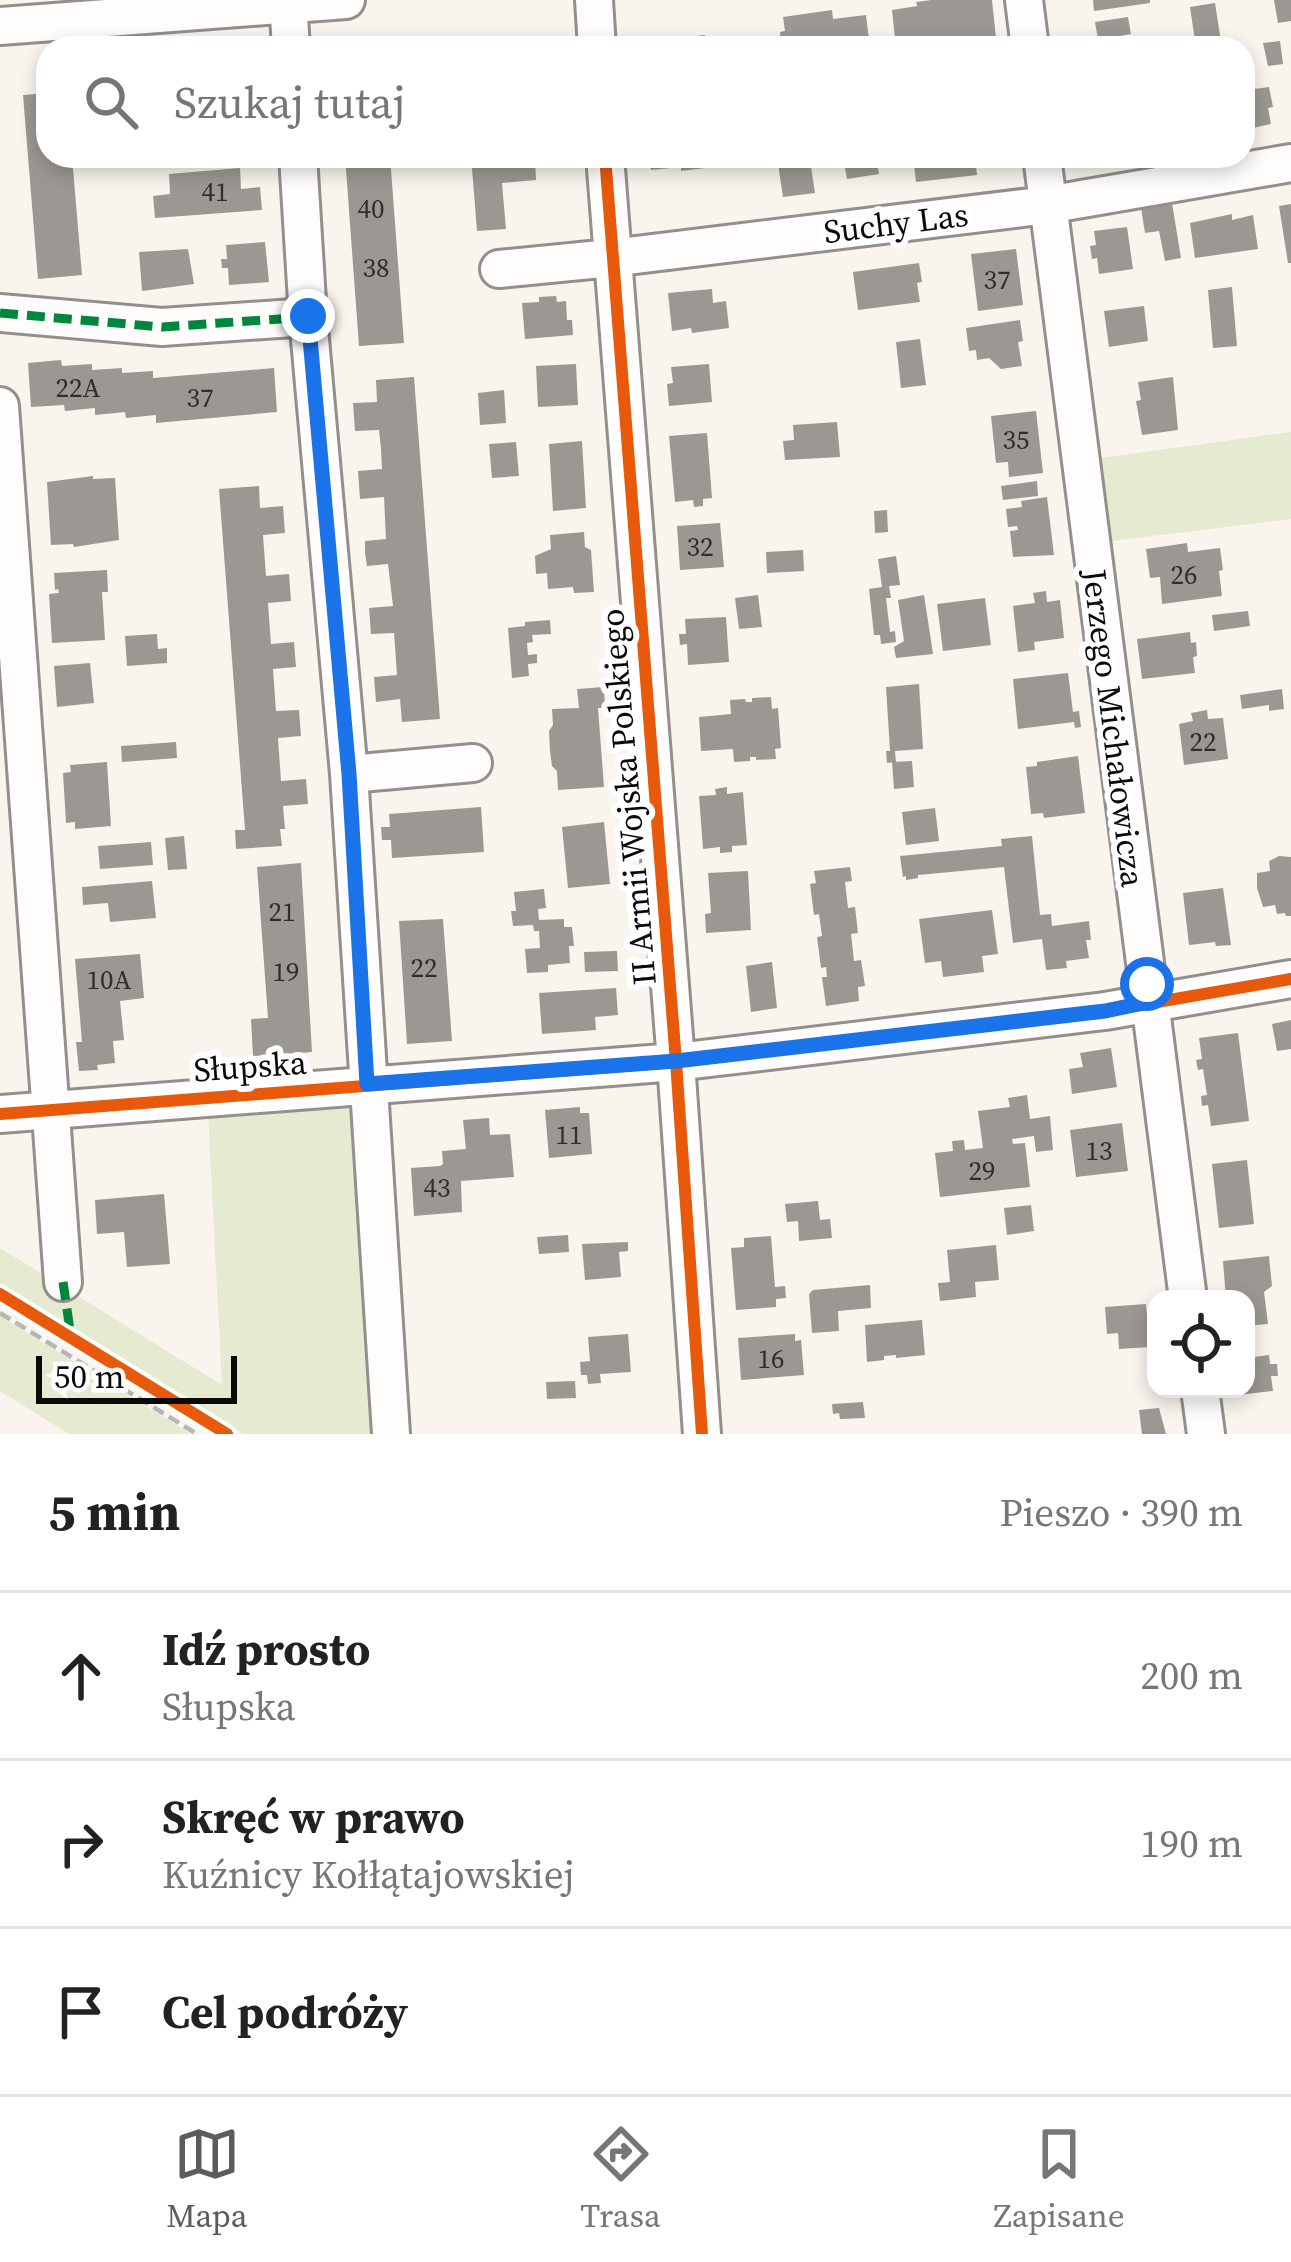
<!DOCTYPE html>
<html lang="pl">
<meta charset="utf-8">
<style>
body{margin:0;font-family:"Source Serif 4",serif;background:#f6f6f6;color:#222}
.controls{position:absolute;right:36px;bottom:36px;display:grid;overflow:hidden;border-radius:24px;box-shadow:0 6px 18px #0003}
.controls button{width:108px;height:108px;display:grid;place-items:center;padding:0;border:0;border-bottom:3px solid #e0e0e0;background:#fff;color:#222;font:60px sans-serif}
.scale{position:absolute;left:36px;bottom:30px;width:201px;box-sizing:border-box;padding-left:12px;border:6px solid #0a0a0a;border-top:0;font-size:33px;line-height:42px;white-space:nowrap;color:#0a0a0a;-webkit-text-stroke:9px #fff;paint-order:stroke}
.stop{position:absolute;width:36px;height:36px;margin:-27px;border:9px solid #1a73e8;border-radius:50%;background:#fff}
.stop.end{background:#1a73e8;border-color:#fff;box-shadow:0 3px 12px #0008}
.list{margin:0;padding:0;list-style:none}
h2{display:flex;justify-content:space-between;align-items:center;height:156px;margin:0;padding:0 48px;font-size:51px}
h2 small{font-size:39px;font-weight:400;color:#767676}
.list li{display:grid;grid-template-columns:78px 1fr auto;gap:36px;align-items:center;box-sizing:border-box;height:168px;padding:0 48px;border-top:3px solid #e0e0e0}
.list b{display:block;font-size:45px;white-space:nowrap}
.list p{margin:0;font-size:39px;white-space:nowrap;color:#767676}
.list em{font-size:39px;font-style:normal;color:#767676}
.icon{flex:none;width:66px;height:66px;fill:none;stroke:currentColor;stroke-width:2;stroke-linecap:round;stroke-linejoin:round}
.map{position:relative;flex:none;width:1291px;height:1434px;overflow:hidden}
.search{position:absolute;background:#fff;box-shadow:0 6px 18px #0003;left:36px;right:36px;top:36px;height:132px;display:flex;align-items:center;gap:30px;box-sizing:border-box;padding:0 42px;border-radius:36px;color:#767676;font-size:45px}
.sheet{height:660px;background:#fff}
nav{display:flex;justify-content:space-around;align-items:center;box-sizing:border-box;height:168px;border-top:3px solid #e0e0e0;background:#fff;font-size:33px;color:#767676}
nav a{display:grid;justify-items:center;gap:6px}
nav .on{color:#5e5c5a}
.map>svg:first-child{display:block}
.green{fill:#e6ead0}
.building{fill:#9b9894}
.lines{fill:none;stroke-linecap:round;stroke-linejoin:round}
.minor-casing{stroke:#928f8d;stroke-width:42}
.path{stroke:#b7b6b5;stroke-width:4.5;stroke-dasharray:12 6;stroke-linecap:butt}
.minor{stroke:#fefdfc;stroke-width:36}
.quiet{stroke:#00873e;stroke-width:9;stroke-dasharray:18 9;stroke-linecap:butt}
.cycleway-casing{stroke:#fff;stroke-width:20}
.cycleway{stroke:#e8590c;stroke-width:12}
.route{stroke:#1a73e8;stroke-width:15}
.labels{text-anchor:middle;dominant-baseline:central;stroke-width:12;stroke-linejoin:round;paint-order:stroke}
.number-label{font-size:27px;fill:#2e2e2c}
.street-label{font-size:33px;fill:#0a0a0a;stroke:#fff}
</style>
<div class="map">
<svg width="1291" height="1434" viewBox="0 0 1291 1434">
<rect width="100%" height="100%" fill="#f9f4ee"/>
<path class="green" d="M 1291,432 L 1291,519 L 1112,541 L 1101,458 Z
M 353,1103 L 376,1434 L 243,1434 L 0,1287 L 0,1248 L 222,1385 L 208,1114 Z
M 0,1316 L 191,1434 L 69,1434 L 0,1391 Z"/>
<path class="building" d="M 931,0 L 992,0 L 996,38 L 963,43 L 963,37 L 933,40 L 933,46 L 896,48 L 892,10 L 917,6 L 916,2 Z
M 1093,0 L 1150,0 L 1150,3 L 1094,11 Z
M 1274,0 L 1291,0 L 1291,21 L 1278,23 Z
M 1215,3 L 1222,48 L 1196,48 L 1190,7 Z
M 832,10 L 833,19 L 866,15 L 869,40 L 858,42 L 858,48 L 787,48 L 786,42 L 781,42 L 780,32 L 785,31 L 783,17 Z
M 1128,17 L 1131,34 L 1098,40 L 1095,22 Z
M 705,35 L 707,48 L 655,48 L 654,41 Z
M 553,37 L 554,48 L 485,48 L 485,42 Z
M 1280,41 L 1283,64 L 1268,66 L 1263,43 Z
M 1253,79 L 1254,89 L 1269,87 L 1273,107 L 1268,108 L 1271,124 L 1243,130 L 1243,81 Z
M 48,93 L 48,156 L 72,156 L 82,275 L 38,279 L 23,95 Z
M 345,156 L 390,156 L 404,343 L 359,346 Z
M 471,156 L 535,156 L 536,180 L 502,183 L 506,229 L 477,231 Z
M 649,156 L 728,156 L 729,161 L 713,164 L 713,167 L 681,171 L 681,167 L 651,170 Z
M 821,156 L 821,159 L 810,160 L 815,193 L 783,197 L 777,157 Z
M 843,156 L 876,156 L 879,174 L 847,179 Z
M 913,156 L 975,156 L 977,175 L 916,182 Z
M 240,168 L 241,189 L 260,187 L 262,210 L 155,218 L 153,196 L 170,194 L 169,174 Z
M 1172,203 L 1181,258 L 1165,261 L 1159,231 L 1145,233 L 1141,208 Z
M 1291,204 L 1291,263 L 1288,263 L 1279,206 Z
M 1232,214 L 1232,220 L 1253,215 L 1258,249 L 1195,258 L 1190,223 Z
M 1127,227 L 1133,269 L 1099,274 L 1097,258 L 1092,259 L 1090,246 L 1096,245 L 1094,231 Z
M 265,242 L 269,282 L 229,285 L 228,268 L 222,268 L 221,259 L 227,259 L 226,245 Z
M 188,249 L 194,284 L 142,291 L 139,252 Z
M 1016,249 L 1023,305 L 978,311 L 971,254 Z
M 919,263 L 922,282 L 917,283 L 920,302 L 858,310 L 853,272 Z
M 1232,287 L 1237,346 L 1213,348 L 1208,290 Z
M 712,289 L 713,303 L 726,301 L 729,328 L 692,333 L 691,328 L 672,331 L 668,293 Z
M 556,296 L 557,302 L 566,301 L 567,320 L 572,320 L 573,335 L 525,339 L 522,303 L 539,302 L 539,297 Z
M 1144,306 L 1148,341 L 1109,347 L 1104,311 Z
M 1020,320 L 1023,341 L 1018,342 L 1022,366 L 1001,369 L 989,358 L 977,360 L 976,350 L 969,351 L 966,328 Z
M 920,339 L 926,385 L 901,388 L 896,342 Z
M 61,360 L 62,366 L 92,364 L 92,370 L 122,368 L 122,373 L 153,371 L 153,378 L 274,368 L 277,412 L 156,423 L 156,415 L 126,418 L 125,412 L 95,415 L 95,408 L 65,411 L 64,405 L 31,407 L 28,363 Z
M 576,364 L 578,405 L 538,407 L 536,366 Z
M 709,364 L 712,402 L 669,406 L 667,384 L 673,383 L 671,367 Z
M 414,377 L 440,719 L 402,722 L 400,699 L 376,702 L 374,677 L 397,675 L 394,633 L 371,634 L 369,608 L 393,606 L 388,564 L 367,566 L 365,553 L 365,541 L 386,539 L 384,497 L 360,499 L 358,471 L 382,469 L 381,449 L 379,430 L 355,431 L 353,403 L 377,402 L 376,380 Z
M 1173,377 L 1178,430 L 1142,435 L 1136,401 L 1141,400 L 1138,382 Z
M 504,390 L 506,423 L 480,425 L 478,393 Z
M 1036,411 L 1043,473 L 1009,477 L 1008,462 L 996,463 L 991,416 Z
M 837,422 L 840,457 L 785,460 L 783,441 L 794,440 L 793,425 Z
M 707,433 L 712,498 L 703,499 L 703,506 L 694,507 L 693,500 L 675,502 L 669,436 Z
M 582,441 L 586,508 L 553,511 L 549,444 Z
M 516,442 L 519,476 L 492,478 L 489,444 Z
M 93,476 L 93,479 L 115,478 L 119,540 L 74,547 L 73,544 L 51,545 L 47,482 Z
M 1037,481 L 1038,496 L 1003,500 L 1001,486 Z
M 259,486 L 260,508 L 283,506 L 285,533 L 263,535 L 266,576 L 289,574 L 291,601 L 268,603 L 271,644 L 294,642 L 296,667 L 273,669 L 276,711 L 299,710 L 301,736 L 278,738 L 281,781 L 306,779 L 308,804 L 283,806 L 285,829 L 280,829 L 282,846 L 236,849 L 235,830 L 245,830 L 219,489 Z
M 1047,497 L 1054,555 L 1013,557 L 1010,531 L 1018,530 L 1017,526 L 1008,527 L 1006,509 L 1022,507 L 1021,501 Z
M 887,510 L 888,532 L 875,533 L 874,511 Z
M 720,523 L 724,567 L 680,570 L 677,526 Z
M 584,532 L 585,547 L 591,550 L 594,592 L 574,593 L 573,587 L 548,589 L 547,573 L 536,574 L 535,556 L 551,549 L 550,535 Z
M 1187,543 L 1188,552 L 1220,548 L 1223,570 L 1219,571 L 1222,596 L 1162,604 L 1160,577 L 1150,578 L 1146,549 Z
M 803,550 L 804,571 L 767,573 L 766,552 Z
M 896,556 L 900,585 L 889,586 L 891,598 L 886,598 L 890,632 L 895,631 L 896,642 L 881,644 L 880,635 L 874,635 L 869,589 L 882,587 L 878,559 Z
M 107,570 L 108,592 L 102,592 L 105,640 L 52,643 L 49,594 L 59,593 L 58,589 L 55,590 L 54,573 Z
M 1046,591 L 1047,602 L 1060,600 L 1064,638 L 1034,642 L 1035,650 L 1018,652 L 1013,606 L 1035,603 L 1033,593 Z
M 758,595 L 762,627 L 739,629 L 735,598 Z
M 924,595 L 933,654 L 896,658 L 894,647 L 904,641 L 898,600 Z
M 985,598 L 991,645 L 943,651 L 937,604 Z
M 1248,611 L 1250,626 L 1214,631 L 1212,615 Z
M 726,617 L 729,662 L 688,665 L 687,644 L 680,645 L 679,634 L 686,634 L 685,619 Z
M 550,620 L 551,634 L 532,635 L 533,642 L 527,643 L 528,655 L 537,654 L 537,663 L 528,664 L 529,676 L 512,678 L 508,628 L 525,626 L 525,622 Z
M 1190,632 L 1191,643 L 1196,642 L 1197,656 L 1193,657 L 1195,673 L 1142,679 L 1137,639 Z
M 157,634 L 158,649 L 167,648 L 167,663 L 127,666 L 125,636 Z
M 90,663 L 94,703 L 57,707 L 54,666 Z
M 1068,673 L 1073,712 L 1079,711 L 1081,727 L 1075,728 L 1074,722 L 1018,729 L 1013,679 Z
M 919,684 L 923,749 L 895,751 L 896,762 L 887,763 L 886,751 L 890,751 L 886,687 Z
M 604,687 L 605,708 L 598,708 L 604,787 L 558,790 L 557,771 L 552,766 L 550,751 L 549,731 L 553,725 L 552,709 L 579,708 L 577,689 Z
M 1282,689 L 1284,709 L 1269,711 L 1269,705 L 1242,709 L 1240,695 Z
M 771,697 L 772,709 L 778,708 L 781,748 L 775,749 L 776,759 L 756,760 L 756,757 L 750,757 L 750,761 L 734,762 L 733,749 L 701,751 L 699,717 L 731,714 L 730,700 L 745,699 L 746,702 L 752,702 L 752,698 Z
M 1207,710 L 1208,719 L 1223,718 L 1228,759 L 1184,765 L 1179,724 L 1193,721 L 1191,713 Z
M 176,742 L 177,758 L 122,762 L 121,746 Z
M 1078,756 L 1085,813 L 1044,818 L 1043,813 L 1031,814 L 1026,767 L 1037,766 L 1037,762 Z
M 912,761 L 914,787 L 894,789 L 892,762 Z
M 107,762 L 111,826 L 75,829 L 75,822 L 66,823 L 63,773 L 71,772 L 70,765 Z
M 727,787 L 727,794 L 743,792 L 747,845 L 732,846 L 732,852 L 720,853 L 720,847 L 703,849 L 699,796 L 716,795 L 715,789 Z
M 481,807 L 484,852 L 392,858 L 391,840 L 382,840 L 381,827 L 390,827 L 389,814 Z
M 935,808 L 939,841 L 906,845 L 902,812 Z
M 604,822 L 610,884 L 568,888 L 562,827 Z
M 184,836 L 187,869 L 168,870 L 165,838 Z
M 1032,836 L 1040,915 L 1051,914 L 1052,926 L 1089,921 L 1091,940 L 1086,940 L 1089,958 L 1066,961 L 1067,968 L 1046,970 L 1042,939 L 1013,943 L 1004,867 L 918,875 L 918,878 L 906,880 L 906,876 L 903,877 L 900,856 L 1002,846 L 1001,839 Z
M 151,842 L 153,865 L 100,869 L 98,846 Z
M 1279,856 L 1291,857 L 1291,916 L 1286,916 L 1285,913 L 1277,914 L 1275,905 L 1263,907 L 1257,888 L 1257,873 L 1270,871 L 1269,861 Z
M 301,863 L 312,1052 L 301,1053 L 302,1063 L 288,1064 L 288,1054 L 253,1056 L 251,1019 L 268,1018 L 257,867 Z
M 850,867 L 852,881 L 845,882 L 848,908 L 855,907 L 858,933 L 851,934 L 854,961 L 861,960 L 865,986 L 858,987 L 859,1001 L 826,1006 L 822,977 L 827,977 L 826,967 L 821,968 L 817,937 L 822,936 L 819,914 L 814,915 L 810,884 L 816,883 L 814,871 Z
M 748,871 L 751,930 L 706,933 L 705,914 L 711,913 L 708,873 Z
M 152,881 L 156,918 L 110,922 L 108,903 L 83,905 L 82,887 Z
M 1223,888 L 1231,945 L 1216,946 L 1215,942 L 1189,945 L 1183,893 Z
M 544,889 L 546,908 L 538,909 L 539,920 L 564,919 L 564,927 L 572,927 L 574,946 L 569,946 L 570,963 L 548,965 L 548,972 L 527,973 L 525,949 L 540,948 L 539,931 L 534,931 L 533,925 L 513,926 L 511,911 L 516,911 L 514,892 Z
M 992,910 L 998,954 L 982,956 L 984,972 L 943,977 L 941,961 L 925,963 L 919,919 Z
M 443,919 L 452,1041 L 407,1044 L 399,921 Z
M 617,951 L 618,971 L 585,972 L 584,952 Z
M 140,954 L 144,998 L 120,1001 L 124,1040 L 113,1041 L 115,1063 L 97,1065 L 98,1070 L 79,1071 L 76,1042 L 82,1042 L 75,959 Z
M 772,962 L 777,1008 L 751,1012 L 746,966 Z
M 616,988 L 618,1015 L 595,1017 L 596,1030 L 542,1034 L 539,993 Z
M 1291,1020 L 1291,1049 L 1277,1051 L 1272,1024 Z
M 1238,1033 L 1249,1121 L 1211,1126 L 1208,1105 L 1202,1106 L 1201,1096 L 1207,1095 L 1203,1069 L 1198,1070 L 1196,1060 L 1202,1059 L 1199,1038 Z
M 1111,1048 L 1117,1087 L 1072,1094 L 1069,1069 L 1083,1067 L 1080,1053 Z
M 236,1060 L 237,1073 L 216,1074 L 215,1061 Z
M 1027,1095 L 1030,1119 L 1050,1116 L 1053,1150 L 1036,1152 L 1034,1136 L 1012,1139 L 1013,1144 L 1025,1143 L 1030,1187 L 940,1197 L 935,1153 L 953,1151 L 952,1141 L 964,1140 L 965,1150 L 983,1148 L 978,1111 L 1010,1107 L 1008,1098 Z
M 580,1107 L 580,1113 L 589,1113 L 592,1154 L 549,1158 L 545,1110 Z
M 489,1118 L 490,1135 L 510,1134 L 514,1177 L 461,1181 L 462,1212 L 414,1216 L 411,1168 L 440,1166 L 443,1164 L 442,1151 L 466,1149 L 463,1120 Z
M 1122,1123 L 1128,1171 L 1076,1177 L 1070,1130 Z
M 1247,1160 L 1254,1224 L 1219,1228 L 1212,1164 Z
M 164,1194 L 170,1264 L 127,1267 L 124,1232 L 97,1234 L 95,1200 Z
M 818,1201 L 820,1220 L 830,1219 L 832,1238 L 799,1241 L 798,1221 L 787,1222 L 785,1204 Z
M 1031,1205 L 1034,1231 L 1007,1235 L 1004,1208 Z
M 568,1235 L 569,1252 L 539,1254 L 537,1237 Z
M 771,1236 L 775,1287 L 785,1286 L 786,1298 L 776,1299 L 776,1307 L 736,1310 L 731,1248 L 744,1247 L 744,1238 Z
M 628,1242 L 628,1251 L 619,1252 L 621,1277 L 585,1280 L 582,1244 Z
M 996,1245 L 999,1280 L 975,1282 L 976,1297 L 940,1301 L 938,1283 L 950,1282 L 947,1250 Z
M 1269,1256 L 1272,1286 L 1264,1292 L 1268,1324 L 1246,1326 L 1246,1299 L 1226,1299 L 1223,1261 Z
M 870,1285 L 871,1308 L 838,1311 L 839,1331 L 812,1333 L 809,1294 L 813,1290 Z
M 1146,1304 L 1150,1347 L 1119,1349 L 1118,1333 L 1107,1334 L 1105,1307 Z
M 922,1320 L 925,1355 L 896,1358 L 896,1355 L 884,1356 L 884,1360 L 867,1362 L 865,1325 Z
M 628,1334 L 631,1372 L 600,1374 L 601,1383 L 588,1384 L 587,1375 L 581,1375 L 580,1362 L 590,1361 L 588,1337 Z
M 795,1334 L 795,1341 L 801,1340 L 804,1375 L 741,1380 L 738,1338 Z
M 1269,1355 L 1270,1364 L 1277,1364 L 1278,1376 L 1271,1376 L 1273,1391 L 1238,1395 L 1238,1389 L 1246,1389 L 1246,1358 Z
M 575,1381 L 576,1398 L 547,1399 L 546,1382 Z
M 863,1402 L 865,1418 L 840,1419 L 839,1413 L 833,1414 L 832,1404 Z
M 1159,1408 L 1166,1434 L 1142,1434 L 1139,1410 Z"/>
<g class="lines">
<defs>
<path id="minor" d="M 288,0 L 291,48
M 594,0 L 597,48
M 1024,0 L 1030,48
M 0,26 L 346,0
M 298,156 L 308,317 L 349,774 L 391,1434
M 605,156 L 676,1062 L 702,1434
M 1042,156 L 1188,1299
M 499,269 L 611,258 L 1047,205 L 1291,163
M 0,313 L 162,327 L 308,317
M 0,406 L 63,1282
M 349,774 L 473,763
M 0,1114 L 676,1062 L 1105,1011 L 1291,979
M 1200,1389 L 1206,1434"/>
</defs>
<use href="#minor" class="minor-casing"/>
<path class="path" d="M 0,1313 L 197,1434"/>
<use href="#minor" class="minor"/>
<path class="quiet" d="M 0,313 L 162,327 L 308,317
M 63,1282 L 71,1337"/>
<defs>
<path id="cycleway" d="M 605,156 L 676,1062 L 702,1434
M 0,1114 L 676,1062 L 1105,1011 L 1291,979
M 0,1294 L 227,1434"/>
</defs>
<use href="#cycleway" class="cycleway-casing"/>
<use href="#cycleway" class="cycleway"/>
</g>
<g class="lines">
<path class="route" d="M 308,316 L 349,774 L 367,1084 L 676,1061 L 1105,1011 L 1148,1002 L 1147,984"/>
</g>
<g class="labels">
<g class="number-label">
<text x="215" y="191">41</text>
<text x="371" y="208">40</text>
<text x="376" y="267">38</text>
<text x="997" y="279">37</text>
<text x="78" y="387">22A</text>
<text x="200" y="397">37</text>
<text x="1016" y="439">35</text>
<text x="700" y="546">32</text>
<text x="1184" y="574">26</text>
<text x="1203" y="741">22</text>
<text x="282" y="911">21</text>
<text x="424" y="967">22</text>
<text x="286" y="971">19</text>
<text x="109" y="979">10A</text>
<text x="569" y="1134">11</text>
<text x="1099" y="1150">13</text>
<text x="982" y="1170">29</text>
<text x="437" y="1187">43</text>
<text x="771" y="1358">16</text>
</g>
<g class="street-label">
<text transform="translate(896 223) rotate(-7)">Suchy Las</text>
<text transform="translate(1114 728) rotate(83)">Jerzego Michałowicza</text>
<text transform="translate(628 797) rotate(-95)">II Armii Wojska Polskiego</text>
<text transform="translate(250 1066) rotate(-4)">Słupska</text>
</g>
</g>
</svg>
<div class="controls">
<button><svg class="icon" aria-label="locate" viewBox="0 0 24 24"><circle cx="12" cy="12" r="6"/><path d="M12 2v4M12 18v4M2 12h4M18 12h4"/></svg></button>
</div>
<div class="scale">50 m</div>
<div class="stop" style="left:1147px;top:984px"></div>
<div class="stop end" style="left:308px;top:316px"></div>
<div class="search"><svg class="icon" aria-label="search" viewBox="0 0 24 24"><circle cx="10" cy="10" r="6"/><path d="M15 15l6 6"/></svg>Szukaj tutaj</div>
</div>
<section class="sheet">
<h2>5 min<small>Pieszo · 390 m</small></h2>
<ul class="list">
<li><svg class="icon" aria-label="ahead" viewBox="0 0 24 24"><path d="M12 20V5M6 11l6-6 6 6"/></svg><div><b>Idź prosto</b><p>Słupska</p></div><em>200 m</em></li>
<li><svg class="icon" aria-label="right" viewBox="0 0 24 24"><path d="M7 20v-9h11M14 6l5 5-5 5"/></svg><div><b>Skręć w prawo</b><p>Kuźnicy Kołłątajowskiej</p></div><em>190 m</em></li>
<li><svg class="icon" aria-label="arrive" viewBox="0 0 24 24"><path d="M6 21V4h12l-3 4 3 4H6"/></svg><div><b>Cel podróży</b></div></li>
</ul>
</section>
<nav>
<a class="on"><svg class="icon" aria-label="map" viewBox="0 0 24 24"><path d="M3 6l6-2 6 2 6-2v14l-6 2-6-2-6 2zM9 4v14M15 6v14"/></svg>Mapa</a>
<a><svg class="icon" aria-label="directions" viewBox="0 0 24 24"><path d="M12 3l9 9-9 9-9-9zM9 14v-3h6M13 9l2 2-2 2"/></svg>Trasa</a>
<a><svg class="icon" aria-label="saved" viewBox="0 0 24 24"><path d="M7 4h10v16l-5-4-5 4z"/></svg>Zapisane</a>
</nav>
